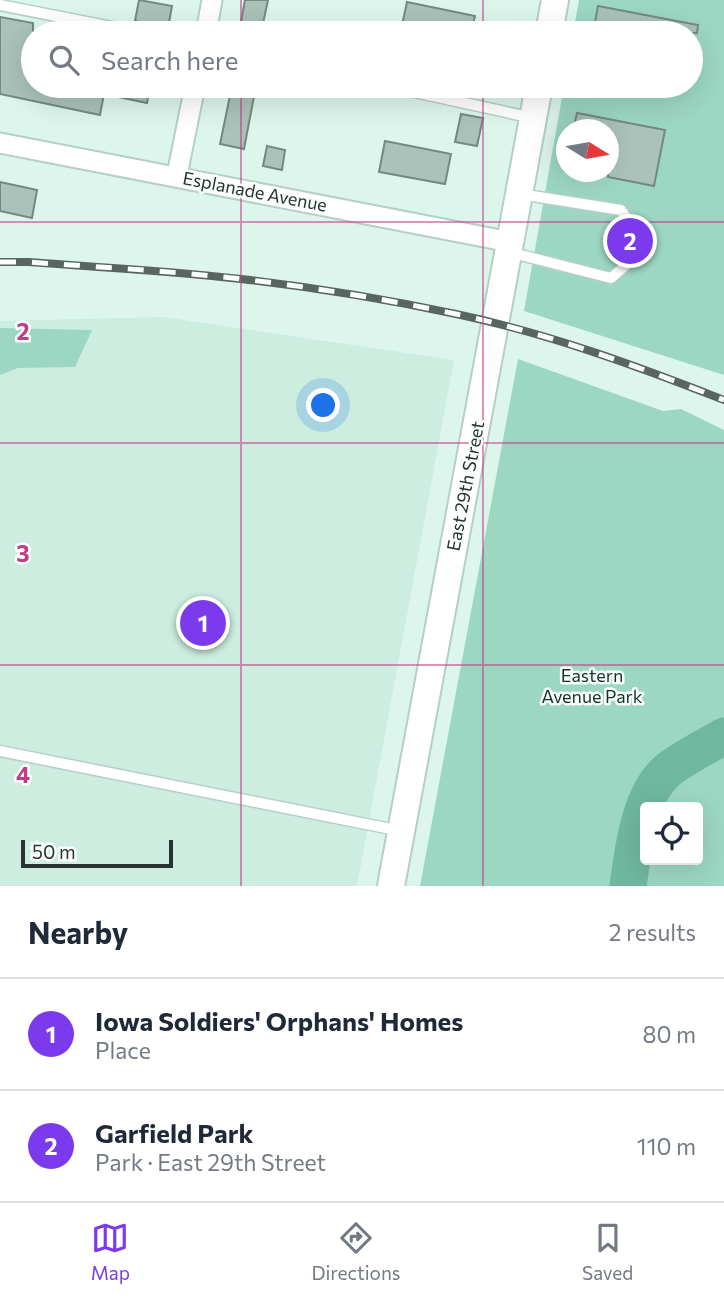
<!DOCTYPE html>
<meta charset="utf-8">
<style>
body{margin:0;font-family:Commissioner,sans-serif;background:#f6f6f7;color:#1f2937}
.controls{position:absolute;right:21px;bottom:21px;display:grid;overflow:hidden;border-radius:7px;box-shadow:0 7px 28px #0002}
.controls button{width:63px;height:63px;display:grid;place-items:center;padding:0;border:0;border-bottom:2px solid #e0e1e3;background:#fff;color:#1f2937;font:35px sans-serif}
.compass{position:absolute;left:556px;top:119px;width:63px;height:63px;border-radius:50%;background:#fff;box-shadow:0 7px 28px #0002;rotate:101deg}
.scale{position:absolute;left:21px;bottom:18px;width:152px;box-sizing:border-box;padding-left:7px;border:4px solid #293330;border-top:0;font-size:19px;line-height:24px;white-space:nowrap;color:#293330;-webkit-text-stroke:5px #f9fefc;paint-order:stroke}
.you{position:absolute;left:324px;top:406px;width:24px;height:24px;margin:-18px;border:5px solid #fff;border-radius:50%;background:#1a73e8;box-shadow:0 0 0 10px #1a73e833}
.badge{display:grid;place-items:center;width:46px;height:46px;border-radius:50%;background:#7c3aed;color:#fff;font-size:23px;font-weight:700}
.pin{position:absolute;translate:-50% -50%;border:4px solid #fff;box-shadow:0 2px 7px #0006}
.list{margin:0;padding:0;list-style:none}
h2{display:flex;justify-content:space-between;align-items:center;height:91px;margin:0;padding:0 28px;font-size:30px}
h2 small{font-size:23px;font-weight:400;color:#747a83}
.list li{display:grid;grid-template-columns:46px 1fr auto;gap:21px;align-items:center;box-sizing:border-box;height:112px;padding:0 28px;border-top:2px solid #e0e1e3}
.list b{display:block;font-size:26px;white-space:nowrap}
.list p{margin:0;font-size:23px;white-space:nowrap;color:#747a83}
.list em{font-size:23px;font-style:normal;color:#747a83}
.icon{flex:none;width:38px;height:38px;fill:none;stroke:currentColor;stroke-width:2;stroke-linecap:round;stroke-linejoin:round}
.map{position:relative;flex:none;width:724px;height:886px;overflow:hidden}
.search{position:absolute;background:#fff;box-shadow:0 7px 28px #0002;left:21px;right:21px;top:21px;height:77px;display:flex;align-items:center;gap:18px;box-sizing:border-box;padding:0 24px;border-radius:38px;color:#747a83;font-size:26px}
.sheet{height:315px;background:#fff}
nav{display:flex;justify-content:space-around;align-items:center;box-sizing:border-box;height:98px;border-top:2px solid #e0e1e3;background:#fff;font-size:19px;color:#747a83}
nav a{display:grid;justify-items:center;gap:4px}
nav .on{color:#7c3aed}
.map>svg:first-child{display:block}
.built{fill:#ccede0}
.green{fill:#9cd7c3;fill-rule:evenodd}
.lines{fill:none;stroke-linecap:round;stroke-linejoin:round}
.river{stroke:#70b7a0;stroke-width:37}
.building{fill:#aac2b9;stroke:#738a82;stroke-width:2}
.lane-casing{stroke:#b6cfc6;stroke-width:13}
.street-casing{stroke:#b6cfc6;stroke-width:23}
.secondary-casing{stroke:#b6cfc6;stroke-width:30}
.lane{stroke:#fff;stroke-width:10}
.street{stroke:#fff;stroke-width:19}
.secondary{stroke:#fff;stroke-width:26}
.rail-casing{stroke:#586561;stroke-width:8}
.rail{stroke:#f9fefc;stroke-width:5;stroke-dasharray:16;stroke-linecap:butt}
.grid{fill:none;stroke:#c13d84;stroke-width:2;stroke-opacity:0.55}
.labels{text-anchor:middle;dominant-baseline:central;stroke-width:5;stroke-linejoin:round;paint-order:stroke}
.street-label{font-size:18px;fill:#293330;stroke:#f9fefc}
.park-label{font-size:18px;fill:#113329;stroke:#f9fefc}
.grid-label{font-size:23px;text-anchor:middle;font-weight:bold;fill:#c13d84;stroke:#f9fefc;stroke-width:5;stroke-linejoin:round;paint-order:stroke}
</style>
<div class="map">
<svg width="724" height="886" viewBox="0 0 724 886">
<rect width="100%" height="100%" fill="#ddf6ed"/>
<path class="built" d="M 163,317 L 454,360 L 357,886 L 0,886 L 0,321 Z"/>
<path class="green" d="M 579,0 L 724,0 L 724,375 L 524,311 L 564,86 L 691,86 L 691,33 L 573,33 ZM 566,130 L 608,130 L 608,172 L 566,172 Z
M 0,328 L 1,328 L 92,330 L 75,367 L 18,368 L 0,375 Z
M 518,359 L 663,411 L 681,409 L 724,430 L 724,886 L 420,886 ZM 645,807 L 698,807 L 698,860 L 645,860 Z"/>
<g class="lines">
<path class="river" d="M 628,886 C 633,851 639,794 668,770 C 684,757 706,747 724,736"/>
</g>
<path class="building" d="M 139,0 L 172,6 L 168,28 L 135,21 Z
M 245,0 L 268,0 L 261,33 L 239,33 Z
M 407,2 L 475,16 L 471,33 L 419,33 L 401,30 Z
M 598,6 L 698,25 L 697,33 L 593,33 Z
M 0,17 L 33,23 L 33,86 L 150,86 L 147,103 L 104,94 L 100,115 L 0,94 Z
M 232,86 L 256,86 L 244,149 L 220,144 Z
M 577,113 L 665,130 L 654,186 L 608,177 L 608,130 L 573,130 Z
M 461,114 L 483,118 L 477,146 L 455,142 Z
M 385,141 L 451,154 L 445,184 L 379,172 Z
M 267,146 L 285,150 L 282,170 L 263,166 Z
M 0,182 L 37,190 L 32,218 L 0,211 Z"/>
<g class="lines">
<defs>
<path id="lane" d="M 0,5 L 142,33
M 387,86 L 533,118
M 509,252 L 611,278 L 633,259 L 635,230 L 621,210 L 520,194
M 0,751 L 401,831"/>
<path id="street" d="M 206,33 L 212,0
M 0,143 L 510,242
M 177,175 L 195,86"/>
<path id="secondary" d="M 549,33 L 555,0
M 391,886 L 539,86"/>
</defs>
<use href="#lane" class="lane-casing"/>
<use href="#street" class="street-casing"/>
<use href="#secondary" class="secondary-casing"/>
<use href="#lane" class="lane"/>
<use href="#street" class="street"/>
<use href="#secondary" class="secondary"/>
<defs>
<path id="rail" d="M 0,262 L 28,262 C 99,267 170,271 241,279 C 312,287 385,299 456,314 C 547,333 637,366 724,400"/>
</defs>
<use href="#rail" class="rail-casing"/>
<use href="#rail" class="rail"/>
</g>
<path class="grid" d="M 241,0 L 241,33M 483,0 L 483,33M 241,86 L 241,886M 483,86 L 483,886M 0,222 L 724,222M 0,443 L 724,443M 0,665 L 724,665"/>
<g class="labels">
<g class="street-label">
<text transform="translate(255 191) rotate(11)">Esplanade Avenue</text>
<text transform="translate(465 486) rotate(-79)">East 29th Street</text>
</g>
<g class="park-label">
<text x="592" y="675">Eastern<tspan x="592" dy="21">Avenue Park</tspan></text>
</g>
</g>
<g class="grid-label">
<text x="23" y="340">2</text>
<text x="23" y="562">3</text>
<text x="23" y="783">4</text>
</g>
</svg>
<div class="controls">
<button><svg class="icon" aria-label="locate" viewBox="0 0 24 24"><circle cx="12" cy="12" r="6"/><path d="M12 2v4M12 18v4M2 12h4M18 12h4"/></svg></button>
</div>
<svg class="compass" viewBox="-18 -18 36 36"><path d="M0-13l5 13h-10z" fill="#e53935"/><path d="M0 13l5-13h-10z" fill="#747a83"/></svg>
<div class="scale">50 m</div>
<div class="you"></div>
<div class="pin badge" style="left:203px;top:623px">1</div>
<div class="pin badge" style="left:630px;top:241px">2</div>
<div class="search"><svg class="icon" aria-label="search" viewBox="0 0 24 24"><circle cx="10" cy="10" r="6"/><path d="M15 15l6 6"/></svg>Search here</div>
</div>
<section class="sheet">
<h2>Nearby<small>2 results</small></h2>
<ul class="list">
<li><span class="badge">1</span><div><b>Iowa Soldiers' Orphans' Homes</b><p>Place</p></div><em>80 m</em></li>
<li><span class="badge">2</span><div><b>Garfield Park</b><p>Park · East 29th Street</p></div><em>110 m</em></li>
</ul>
</section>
<nav>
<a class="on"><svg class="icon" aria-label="map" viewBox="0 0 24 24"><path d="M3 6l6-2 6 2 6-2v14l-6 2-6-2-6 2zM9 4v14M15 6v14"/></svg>Map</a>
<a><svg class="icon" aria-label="directions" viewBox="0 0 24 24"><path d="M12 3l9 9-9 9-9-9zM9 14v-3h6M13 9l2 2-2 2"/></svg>Directions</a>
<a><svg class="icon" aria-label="saved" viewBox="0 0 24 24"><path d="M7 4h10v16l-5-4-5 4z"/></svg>Saved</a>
</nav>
